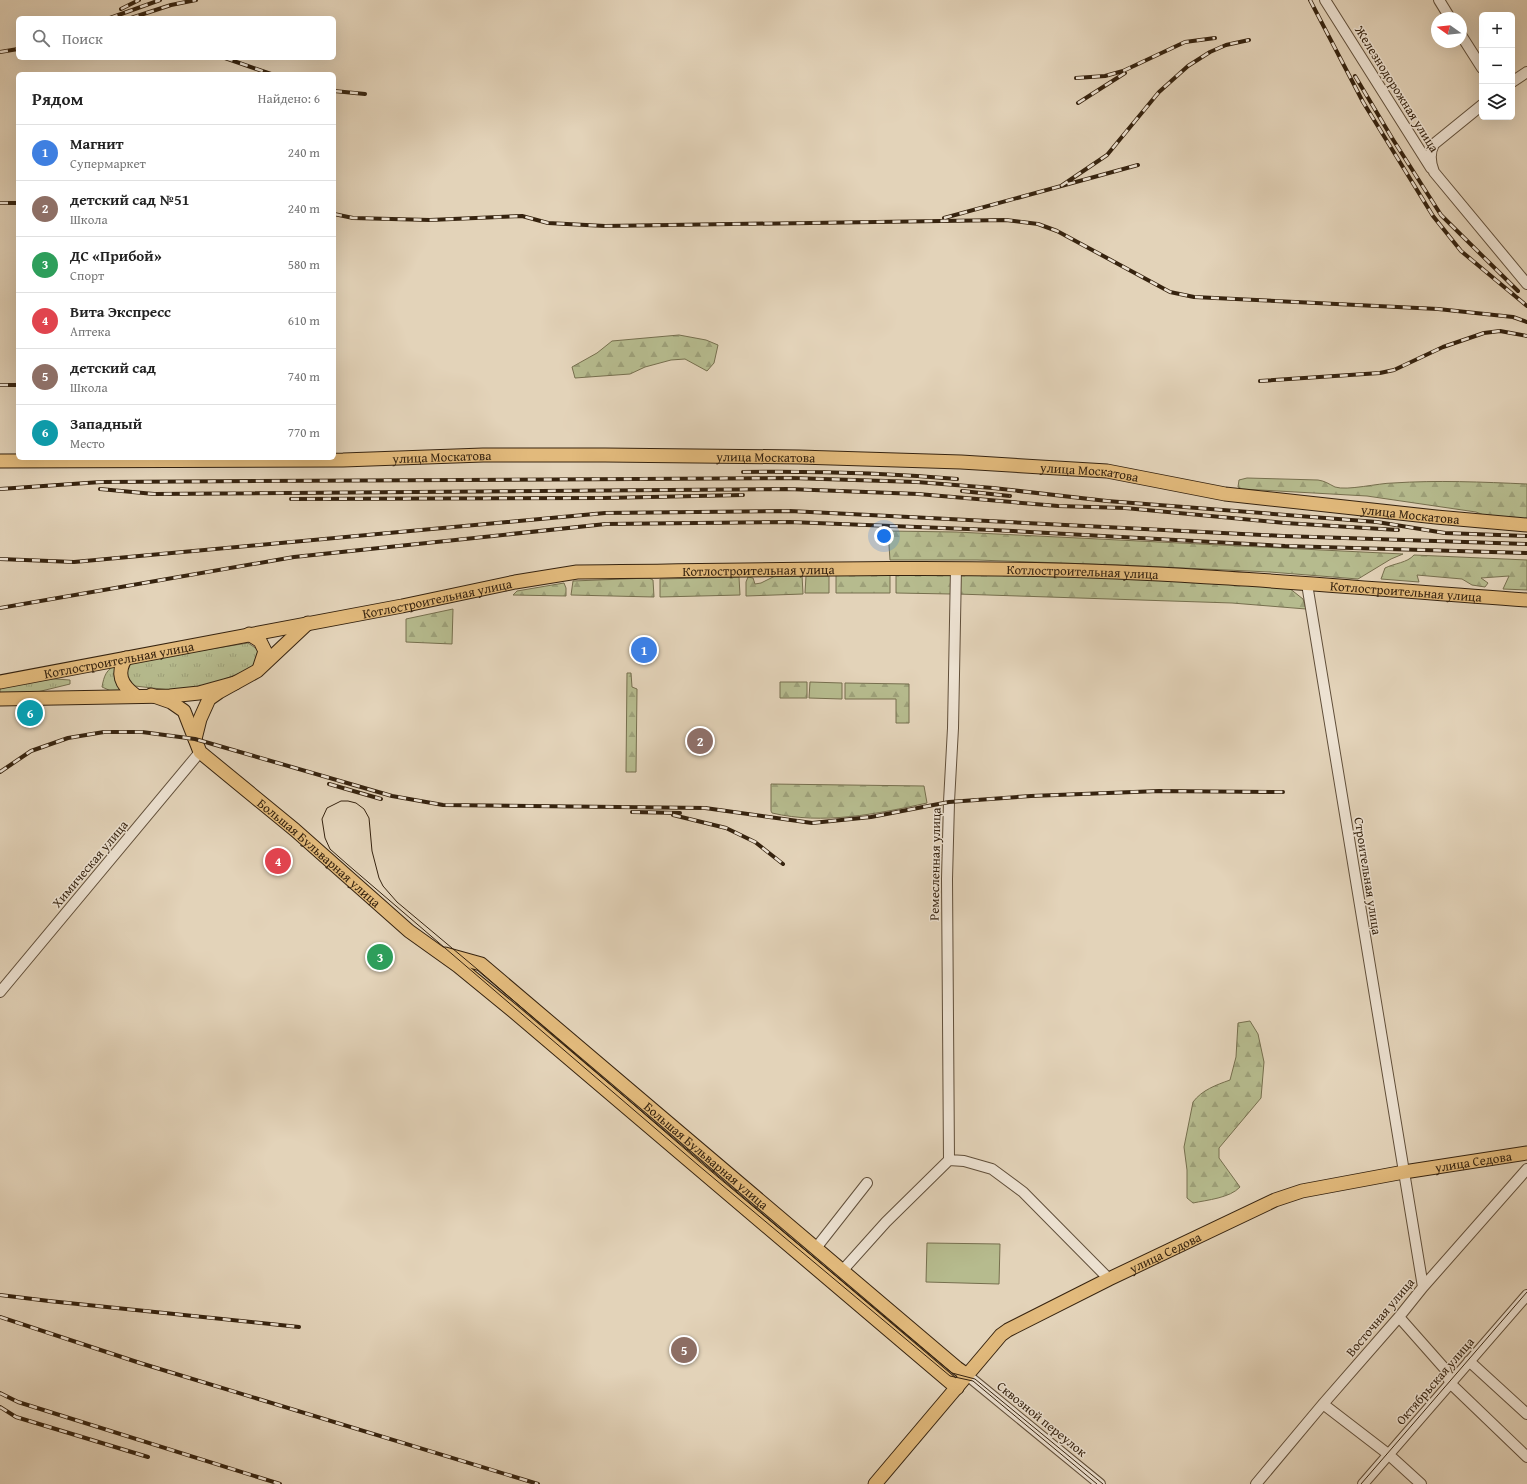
<!DOCTYPE html>
<html lang="ru">
<meta charset="utf-8">
<style>
body{margin:0;font-family:"Gentium Book Plus",serif;background:#f2f2f2;color:#222}
.controls{position:absolute;right:12px;top:12px;display:grid;overflow:hidden;border-radius:6px;box-shadow:0 4px 16px #0002}
.controls button{width:36px;height:36px;display:grid;place-items:center;padding:0;border:0;border-bottom:1px solid #e0e0e0;background:#fff;color:#222;font:20px sans-serif}
.compass{position:absolute;left:1431px;top:12px;width:36px;height:36px;border-radius:50%;background:#fff;box-shadow:0 4px 16px #0002;rotate:285deg}
.you{position:absolute;left:884px;top:536px;width:14px;height:14px;margin:-10px;border:3px solid #fff;border-radius:50%;background:#1a73e8;box-shadow:0 0 0 6px #1a73e833}
.badge{display:grid;place-items:center;width:26px;height:26px;border-radius:50%;background:#8f2418;color:#fff;font-size:13px;font-weight:700}
.pin{position:absolute;translate:-50% -50%;border:2px solid #fff;box-shadow:0 1px 4px #0006}
.list{margin:0;padding:0;list-style:none}
h2{display:flex;justify-content:space-between;align-items:center;height:52px;margin:0;padding:0 16px;font-size:17px}
h2 small{font-size:13px;font-weight:400;color:#767676}
.list li{display:grid;grid-template-columns:26px 1fr auto;gap:12px;align-items:center;box-sizing:border-box;height:56px;padding:0 16px;border-top:1px solid #e0e0e0}
.list b{display:block;font-size:15px;white-space:nowrap}
.list p{margin:0;font-size:13px;white-space:nowrap;color:#767676}
.list em{font-size:13px;font-style:normal;color:#767676}
.icon{flex:none;width:22px;height:22px;fill:none;stroke:currentColor;stroke-width:2;stroke-linecap:round;stroke-linejoin:round}
.map{position:relative;flex:none;width:1527px;height:1484px;overflow:hidden}
.search{position:absolute;background:#fff;box-shadow:0 4px 16px #0002;left:16px;top:16px;width:320px;height:44px;display:flex;align-items:center;gap:10px;box-sizing:border-box;padding:0 14px;border-radius:6px;color:#767676;font-size:15px}
.panel{position:absolute;background:#fff;box-shadow:0 4px 16px #0002;left:16px;top:72px;width:320px;height:388px;border-radius:6px}
.map>svg:first-child{display:block}
.grass{fill:url(#grass-tufts);stroke:#766f4e}
.forest{fill:url(#forest-firs);stroke:#766f4e}
.park{fill:#b6bb8e;stroke:#766f4e}
.lines{fill:none;stroke-linecap:round;stroke-linejoin:round}
.minor-casing{stroke:#614f3a;stroke-width:12}
.major-casing{stroke:#36230f;stroke-width:15}
.minor{stroke:#ede2d2;stroke-width:10}
.major{stroke:#e2ba7c;stroke-width:13}
.tram{stroke:#36230f;stroke-width:1}
.rail-casing{stroke:#36230f;stroke-width:4}
.rail{stroke:#ede2d2;stroke-width:2.5;stroke-dasharray:8;stroke-linecap:butt}
.labels{text-anchor:middle;dominant-baseline:central;stroke-width:3;stroke-linejoin:round;paint-order:stroke}
.street-label{font-size:13px;fill:#36230f;stroke:#ede2d2}
</style>
<div class="map">
<svg width="1527" height="1484" viewBox="0 0 1527 1484">
<defs>
<pattern id="grass-tufts" width="24" height="20" patternUnits="userSpaceOnUse"><rect width="24" height="20" fill="#b6bb8e"/><path d="M3 7l-1-3M5 7V3M7 7l1-3M15 17l-1-3M17 17v-4M19 17l1-3" fill="none" stroke="#9da079"/></pattern>
<pattern id="forest-firs" width="22" height="20" patternUnits="userSpaceOnUse"><rect width="22" height="20" fill="#b6bb8e"/><path d="M5 1l3.5 6h-7zM16 11l3.5 6h-7z" fill="#9da079"/></pattern>
</defs>
<rect width="100%" height="100%" fill="#e3d3b9"/>
<filter id="stains"><feTurbulence type="fractalNoise" baseFrequency=".005" numOctaves="4"/><feColorMatrix values="0 0 0 0 .2 0 0 0 0 .09 0 0 0 0 .02 0 0 0 .5 -.17"/></filter>
<radialGradient id="worn" r=".72"><stop offset=".6" stop-color="#630" stop-opacity="0"/><stop offset="1" stop-color="#630" stop-opacity=".3"/></radialGradient>
<path class="grass" d="M 248,643 L 260,651 L 259,660 L 252,668 L 210,685 L 170,690 L 135,686 L 125,675 L 130,662 Z
M 118,664 L 122,690 L 111,691 L 102,687 C 104,676 106,669 118,664 Z
M 41,678 L 70,680 L 70,684 L 29,694 L 0,694 L 0,687 Z"/>
<path class="forest" d="M 679,335 L 706,340 L 718,345 L 714,363 L 707,371 L 685,359 L 671,360 L 645,367 L 630,374 L 575,378 L 572,367 L 597,353 L 612,341 Z
M 1247,478 L 1318,480 C 1325,481 1329,484 1335,487 C 1347,491 1379,483 1393,483 C 1437,480 1482,482 1527,484 L 1527,520 L 1489,517 L 1476,512 L 1367,496 L 1242,489 L 1238,487 L 1239,480 Z
M 888,531 L 956,532 L 1403,554 L 1391,559 L 1358,579 L 1270,572 L 1118,565 L 977,560 L 890,560 Z
M 1414,555 L 1527,560 L 1527,590 L 1503,589 L 1509,576 L 1481,578 L 1488,583 L 1485,587 L 1472,585 L 1462,579 L 1417,575 L 1419,582 L 1381,579 L 1385,568 C 1395,563 1407,563 1414,555 Z
M 951,572 L 951,594 L 896,593 L 896,574 Z
M 958,572 L 1122,578 L 1289,588 L 1303,599 L 1306,609 L 1232,603 L 957,594 Z
M 836,574 L 890,574 L 890,593 L 836,593 Z
M 777,575 L 802,575 L 803,594 L 746,596 L 746,582 L 748,577 L 753,578 L 755,584 L 761,583 Z
M 739,577 L 740,595 L 660,597 L 660,579 Z
M 649,578 L 653,580 L 654,597 L 571,595 L 573,581 Z
M 564,583 L 566,588 L 566,596 L 513,595 L 517,591 Z
M 453,609 L 452,644 L 406,642 L 406,619 Z
M 627,673 L 631,673 L 632,687 L 637,689 L 636,772 L 626,772 Z
M 780,682 L 807,682 L 807,698 L 780,698 Z
M 845,683 L 909,684 L 909,723 L 896,723 L 896,699 L 845,699 Z
M 771,784 L 924,786 L 927,803 C 877,814 823,825 772,813 L 771,811 Z
M 1250,1021 L 1258,1034 L 1264,1062 L 1261,1098 L 1219,1148 L 1219,1158 L 1240,1187 C 1230,1198 1207,1200 1193,1203 L 1187,1198 L 1187,1170 L 1184,1147 L 1193,1102 C 1202,1090 1216,1085 1230,1080 L 1236,1057 L 1238,1023 Z"/>
<path class="park" d="M 806,576 L 829,576 L 829,593 L 805,593 Z
M 810,682 L 842,683 L 842,699 L 809,698 Z
M 927,1243 L 1000,1244 L 999,1284 L 926,1282 Z"/>
<g class="lines">
<defs>
<path id="minor" d="M 1325,0 L 1431,168
M 1439,0 L 1450,18
M 1461,35 L 1482,68
M 1512,82 L 1527,72
M 1482,105 L 1434,144 C 1429,153 1430,162 1434,172 L 1527,284
M 1307,584 L 1423,1287
M 0,992 L 200,752
M 949,1160 L 947,879 L 949,802 L 953,728 L 956,568
M 816,1248 L 867,1183
M 842,1271 L 886,1222 L 949,1160 L 964,1161 L 992,1169 L 1023,1192 L 1109,1279
M 1399,1317 L 1445,1369 L 1450,1383 L 1527,1457
M 1469,1361 L 1527,1414
M 967,1375 L 1100,1484
M 1323,1404 L 1388,1454 L 1421,1484
M 1256,1484 L 1323,1404 L 1399,1317 L 1423,1287 L 1527,1169
M 1363,1484 L 1527,1295"/>
<g id="major">
<path id="s1" d="M 0,461 L 343,460 L 483,455 L 605,455 L 799,457 L 961,462 L 1107,471 L 1225,494 L 1436,517 L 1527,525"/>
<path d="M 249,634 L 260,641 L 265,651 L 260,666"/>
<path d="M 126,658 C 116,673 121,685 135,695"/>
<path id="s2" d="M 0,682 L 402,606 L 515,582 L 577,572 C 736,571 896,566 1055,570 C 1212,574 1370,589 1527,600"/>
<path id="s3" d="M 151,695 L 171,702 L 184,711 L 200,752 L 295,830 L 409,931 L 458,966 L 513,1011 L 957,1388"/>
<path d="M 0,699 L 170,696 L 199,693 L 235,683"/>
<path d="M 195,739 L 200,719 L 209,699 L 219,692 L 257,671 L 308,623"/>
<path id="s4" d="M 445,954 L 481,964 L 957,1368 L 967,1375"/>
<path id="s5" d="M 875,1484 L 1001,1335 L 1008,1330 L 1109,1279 L 1275,1200 L 1302,1191 L 1404,1172 L 1527,1153"/>
</g>
</defs>
<use href="#minor" class="minor-casing"/>
<use href="#major" class="major-casing"/>
<use href="#minor" class="minor"/>
<use href="#major" class="major"/>
<path class="tram" d="M 1097,1484 L 973,1381 L 950,1376 L 698,1165 L 347,864 L 330,849 L 325,838 L 322,819 L 327,808 L 341,801 L 348,801 L 356,803 L 364,809 L 369,818 L 372,851 L 379,878 L 383,886 L 397,902 L 477,969 L 700,1162 L 952,1373 L 975,1379 L 1103,1484
M 1361,1484 L 1527,1292"/>
<defs>
<path id="rail" d="M 1310,0 L 1363,102 L 1433,216 L 1461,251 L 1527,306
M 121,9 L 139,0
M 110,18 L 160,0
M 131,18 L 171,5 L 196,0
M 0,52 L 18,49
M 225,58 L 271,74
M 1355,76 L 1392,138 L 1441,215 L 1518,291
M 1076,78 L 1105,76 L 1123,71 L 1185,42 L 1215,38
M 334,91 L 365,94
M 1078,103 L 1125,73
M 1061,186 L 1107,155 L 1159,92 L 1188,66 L 1210,52 L 1226,45 L 1249,40
M 0,203 L 18,203
M 334,214 L 353,218 L 430,220 L 522,216 L 548,223 L 605,226 L 1006,220 L 1038,224 L 1057,231 L 1170,292 L 1194,297 L 1438,309 L 1513,317 L 1527,322
M 944,218 L 1138,165
M 1260,381 L 1380,373 L 1394,370 L 1443,347 L 1484,333 L 1500,331 L 1527,336
M 0,385 L 18,385
M 743,472 C 814,471 886,473 957,479
M 0,489 L 101,482 L 791,478 L 917,482 L 993,488 L 1107,501 L 1377,522 L 1445,533 L 1527,536
M 100,489 L 154,494 L 788,489 L 918,494 L 1058,506 L 1125,508 L 1285,523 L 1398,530
M 962,491 L 1010,496
M 291,499 L 604,498 L 743,495
M 0,559 L 74,562 L 605,513 L 790,511 L 1283,536 L 1527,544
M 0,608 L 294,557 L 606,524 L 790,522 L 993,530 L 1285,546 L 1527,553
M 0,772 L 31,751 L 68,738 L 104,732 L 142,732 L 195,739 L 392,796 L 443,805 L 705,808 L 812,823 L 871,817 L 949,802 L 1031,796 L 1159,791 L 1283,792
M 329,784 L 381,799
M 632,812 L 680,813
M 673,815 L 726,828 L 755,842 L 783,864
M 0,1295 L 49,1301 L 299,1327
M 0,1317 L 140,1363 L 538,1484
M 0,1393 L 18,1402 L 280,1484
M 0,1407 L 16,1417 L 148,1457"/>
</defs>
<use href="#rail" class="rail-casing"/>
<use href="#rail" class="rail"/>
</g>
<g class="labels">
<g class="street-label">
<text transform="translate(1397 89) rotate(58)">Железнодорожная улица</text>
<text stroke="none"><textPath href="#s1" startOffset="442">улица Москатова</textPath></text>
<text stroke="none"><textPath href="#s1" startOffset="766">улица Москатова</textPath></text>
<text stroke="none"><textPath href="#s1" startOffset="1090">улица Москатова</textPath></text>
<text stroke="none"><textPath href="#s1" startOffset="1414">улица Москатова</textPath></text>
<text stroke="none"><textPath href="#s2" startOffset="769">Котлостроительная улица</textPath></text>
<text stroke="none"><textPath href="#s2" startOffset="1093">Котлостроительная улица</textPath></text>
<text stroke="none"><textPath href="#s2" startOffset="1417">Котлостроительная улица</textPath></text>
<text stroke="none"><textPath href="#s2" startOffset="445">Котлостроительная улица</textPath></text>
<text stroke="none"><textPath href="#s2" startOffset="121">Котлостроительная улица</textPath></text>
<text stroke="none"><textPath href="#s3" startOffset="237">Большая Бульварная улица</textPath></text>
<text transform="translate(90 864) rotate(-50)">Химическая улица</text>
<text transform="translate(935 864) rotate(-89)">Ремесленная улица</text>
<text transform="translate(1368 876) rotate(81)">Строительная улица</text>
<text stroke="none"><textPath href="#s4" startOffset="333">Большая Бульварная улица</textPath></text>
<text stroke="none"><textPath href="#s5" startOffset="703">улица Седова</textPath></text>
<text stroke="none"><textPath href="#s5" startOffset="379">улица Седова</textPath></text>
<text transform="translate(1380 1317) rotate(-50)">Восточная улица</text>
<text transform="translate(1435 1381) rotate(-49)">Октябрьская улица</text>
<text transform="translate(1042 1419) rotate(39)">Сквозной переулок</text>
</g>
</g>
<rect width="100%" height="100%" filter="url(#stains)"/>
<rect width="100%" height="100%" fill="url(#worn)"/>
</svg>
<div class="controls">
<button>+</button>
<button>−</button>
<button><svg class="icon" aria-label="layers" viewBox="0 0 24 24"><path d="M12 4l9 5-9 5-9-5zM3 14l9 5 9-5"/></svg></button>
</div>
<svg class="compass" viewBox="-18 -18 36 36"><path d="M0-13l5 13h-10z" fill="#e53935"/><path d="M0 13l5-13h-10z" fill="#767676"/></svg>
<div class="you"></div>
<div class="pin badge" style="left:644px;top:650px;background:#3f7fe0">1</div>
<div class="pin badge" style="left:700px;top:741px;background:#8d6e63">2</div>
<div class="pin badge" style="left:380px;top:957px;background:#2e9e5b">3</div>
<div class="pin badge" style="left:278px;top:861px;background:#e0444e">4</div>
<div class="pin badge" style="left:684px;top:1350px;background:#8d6e63">5</div>
<div class="pin badge" style="left:30px;top:713px;background:#0f9aa8">6</div>
<div class="search"><svg class="icon" aria-label="search" viewBox="0 0 24 24"><circle cx="10" cy="10" r="6"/><path d="M15 15l6 6"/></svg>Поиск</div>
<section class="panel">
<h2>Рядом<small>Найдено: 6</small></h2>
<ul class="list">
<li><span class="badge" style="background:#3f7fe0">1</span><div><b>Магнит</b><p>Супермаркет</p></div><em>240 m</em></li>
<li><span class="badge" style="background:#8d6e63">2</span><div><b>детский сад №51</b><p>Школа</p></div><em>240 m</em></li>
<li><span class="badge" style="background:#2e9e5b">3</span><div><b>ДC «Прибой»</b><p>Спорт</p></div><em>580 m</em></li>
<li><span class="badge" style="background:#e0444e">4</span><div><b>Вита Экспресс</b><p>Аптека</p></div><em>610 m</em></li>
<li><span class="badge" style="background:#8d6e63">5</span><div><b>детский сад</b><p>Школа</p></div><em>740 m</em></li>
<li><span class="badge" style="background:#0f9aa8">6</span><div><b>Западный</b><p>Место</p></div><em>770 m</em></li>
</ul>
</section>
</div>
